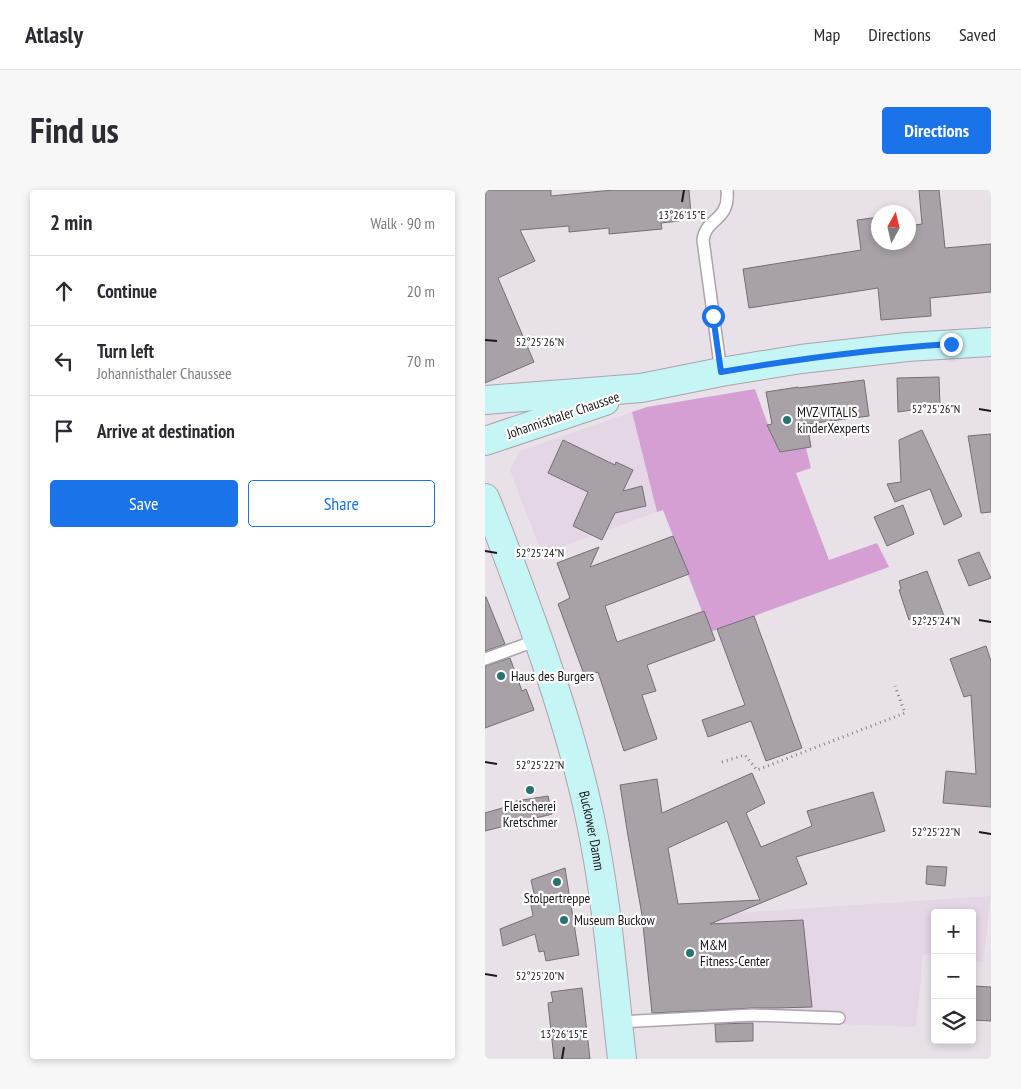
<!DOCTYPE html>
<meta charset="utf-8">
<style>
body{margin:0;font-family:"PT Sans Narrow",sans-serif;background:#f7f7f7;color:#2b2b33}
.controls{position:absolute;right:15px;bottom:15px;display:grid;overflow:hidden;border-radius:5px;box-shadow:0 2px 8px #0003}
.controls button{width:45px;height:45px;display:grid;place-items:center;padding:0;border:0;border-bottom:1px solid #e1e1e2;background:#fff;color:#2b2b33;font:25px sans-serif}
.compass{position:absolute;left:386px;top:15px;width:45px;height:45px;border-radius:50%;background:#fff;box-shadow:0 2px 8px #0003;rotate:8deg}
.stop{position:absolute;width:15px;height:15px;margin:-11px;border:4px solid #1a73e8;border-radius:50%;background:#fff}
.stop.end{background:#1a73e8;border-color:#fff;box-shadow:0 1px 5px #0008}
.list{margin:0;padding:0;list-style:none}
h2{display:flex;justify-content:space-between;align-items:center;height:65px;margin:0;padding:0 20px;font-size:21px}
h2 small{font-size:16px;font-weight:400;color:#7c7c81}
.list li{display:grid;grid-template-columns:32px 1fr auto;gap:15px;align-items:center;box-sizing:border-box;height:70px;padding:0 20px;border-top:1px solid #e1e1e2}
.list b{display:block;font-size:19px;white-space:nowrap}
.list p{margin:0;font-size:16px;white-space:nowrap;color:#7c7c81}
.list em{font-size:16px;font-style:normal;color:#7c7c81}
.actions{display:flex;gap:10px;padding:15px 20px}
.actions a{flex:1;padding:11px 0;border:1px solid #1a73e8;border-radius:5px;text-align:center;font-size:18px;color:#1a73e8}
.actions .main{background:#1a73e8;color:#fff}
.icon{flex:none;width:28px;height:28px;fill:none;stroke:currentColor;stroke-width:2;stroke-linecap:round;stroke-linejoin:round}
.map{position:relative;flex:none;width:506px;height:869px;overflow:hidden;border-radius:5px}
header{display:flex;align-items:center;gap:30px;box-sizing:border-box;height:70px;padding:0 25px;background:#fff;border-bottom:1px solid #e1e1e2}
header strong{font-size:24px}
nav{display:flex;gap:28px;margin-inline-start:auto;font-size:18px}
.intro{display:flex;align-items:center;justify-content:space-between;box-sizing:border-box;height:120px;padding:0 30px}
h1{margin:0;font-size:35px}
.button{padding:12px 22px;border-radius:5px;background:#1a73e8;color:#fff;font-size:18px;font-weight:700}
main{display:flex;gap:30px;padding:0 30px}
aside{flex:1;background:#fff;border-radius:5px;box-shadow:0 2px 8px #0003}
.map>svg:first-child{display:block}
.built{fill:#e4d6e4}
.green{fill:#d4a0d3}
.building{fill:#a9a1a8;stroke:#756e74;fill-rule:evenodd}
.lines{fill:none;stroke-linecap:round;stroke-linejoin:round}
.service-casing{stroke:#aca4ab;stroke-width:14}
.secondary-casing{stroke:#aca4ab;stroke-width:30}
.path{stroke:#857f84;stroke-width:3;stroke-dasharray:1 4;stroke-linecap:butt}
.service{stroke:#fff;stroke-width:11}
.secondary{stroke:#c5f5f5;stroke-width:28}
.route{stroke:#1a73e8;stroke-width:6}
.ticks{fill:none;stroke:#1a171a;stroke-width:2}
.poi-dot{fill:#287372;stroke:#fff;stroke-width:2}
.labels{text-anchor:middle;dominant-baseline:central;stroke-width:4.5;stroke-linejoin:round;paint-order:stroke}
.poi-label{font-size:14px;fill:#1a171a;stroke:#fff;text-anchor:start}
.street-label{font-size:14px;fill:#1a171a;stroke:#fff}
.ticks-label{font-size:12px;text-anchor:middle;fill:#1a171a;stroke:#fff;stroke-width:4.5;stroke-linejoin:round;paint-order:stroke}
</style>
<header>
<strong>Atlasly</strong>
<nav><a>Map</a><a>Directions</a><a>Saved</a></nav>
</header>
<div class="intro"><h1>Find us</h1><a class="button">Directions</a></div>
<main>
<aside>
<h2>2 min<small>Walk · 90 m</small></h2>
<ul class="list">
<li><svg class="icon" aria-label="ahead" viewBox="0 0 24 24"><path d="M12 20V5M6 11l6-6 6 6"/></svg><div><b>Continue</b></div><em>20 m</em></li>
<li><svg class="icon" aria-label="left" viewBox="0 0 24 24"><path d="M17 20v-9H6M10 6l-5 5 5 5"/></svg><div><b>Turn left</b><p>Johannisthaler Chaussee</p></div><em>70 m</em></li>
<li><svg class="icon" aria-label="arrive" viewBox="0 0 24 24"><path d="M6 21V4h12l-3 4 3 4H6"/></svg><div><b>Arrive at destination</b></div></li>
</ul>
<div class="actions"><a class="main">Save</a><a>Share</a></div>
</aside>
<div class="map">
<svg width="506" height="869" viewBox="0 0 506 869">
<rect width="100%" height="100%" fill="#e9e1e8"/>
<path class="built" d="M 147,222 L 172,322 L 57,364 L 25,280 L 35,261 Z
M 506,706 L 498,772 L 487,771 L 487,723 L 450,723 L 450,765 L 438,764 L 431,837 L 328,833 L 268,832 L 169,836 L 158,737 L 221,725 Z"/>
<path class="green" d="M 270,199 L 283,235 L 295,262 L 321,258 L 326,278 L 311,283 L 344,370 L 392,353 L 404,377 L 225,442 L 178,320 L 172,322 L 147,222 L 162,217 Z"/>
<path class="building" d="M 0,0 L 66,0 L 66,6 L 128,0 L 204,0 L 206,25 L 193,26 L 194,31 L 176,33 L 177,39 L 124,44 L 124,38 L 84,42 L 84,36 L 35,40 L 50,71 L 13,88 L 49,172 L 0,193 Z
M 434,0 L 454,0 L 460,58 L 506,54 L 506,102 L 445,108 L 446,126 L 396,130 L 393,98 L 264,118 L 258,79 L 376,60 L 372,30 L 394,27 L 394,52 L 424,52 L 424,36 L 437,34 Z
M 454,187 L 455,216 L 413,222 L 412,188 Z
M 379,190 L 384,226 L 322,234 L 326,257 L 295,262 L 282,235 L 287,234 L 281,202 L 313,197 L 313,198 Z
M 437,240 L 477,326 L 459,335 L 445,299 L 410,312 L 402,294 L 416,292 L 414,250 Z
M 506,244 L 506,322 L 496,323 L 483,246 Z
M 78,250 L 130,275 L 131,272 L 148,280 L 138,301 L 157,296 L 161,316 L 130,323 L 117,350 L 88,336 L 103,302 L 63,283 Z
M 418,315 L 429,344 L 402,356 L 389,327 Z
M 188,346 L 204,384 L 120,416 L 132,452 L 219,421 L 230,450 L 162,475 L 171,501 L 157,505 L 172,549 L 139,561 L 113,482 L 100,487 L 73,414 L 85,408 L 72,373 L 114,357 L 105,377 Z
M 494,362 L 506,388 L 484,396 L 473,370 Z
M 442,381 L 459,426 L 430,436 L 427,428 L 424,430 L 414,400 L 416,399 L 414,391 Z
M 0,407 L 1,407 L 20,454 L 0,461 Z
M 269,426 L 317,558 L 281,571 L 266,531 L 223,547 L 217,530 L 260,515 L 232,439 Z
M 501,456 L 506,471 L 506,617 L 458,613 L 461,581 L 491,584 L 486,505 L 479,507 L 465,469 Z
M 25,468 L 37,501 L 41,499 L 49,520 L 0,538 L 0,476 Z
M 267,583 L 280,613 L 261,623 L 276,657 L 327,636 L 322,621 L 388,602 L 400,641 L 311,667 L 322,694 L 225,734 L 318,730 L 327,817 L 291,818 L 268,818 L 167,823 L 157,725 L 143,646 L 135,595 L 172,589 L 177,623 ZM 242,631 L 275,710 L 193,714 L 183,658 Z
M 63,606 L 67,624 L 0,641 L 0,623 L 31,614 L 31,611 Z
M 442,676 L 462,677 L 460,696 L 441,694 Z
M 80,678 L 94,765 L 61,771 L 59,761 L 54,762 L 50,744 L 18,756 L 15,739 L 48,726 L 44,704 L 49,703 L 46,690 Z
M 487,796 L 506,797 L 506,831 L 487,830 Z
M 97,798 L 105,869 L 69,869 L 63,813 L 68,812 L 66,802 Z
M 268,833 L 268,851 L 231,852 L 230,834 Z"/>
<g class="lines">
<defs>
<path id="service" d="M 236,182 L 218,50 C 221,27 245,32 242,0
M 0,469 L 53,450
M 133,832 L 268,825 L 354,828"/>
<g id="secondary">
<path d="M 0,210 L 156,198 L 236,182 L 316,169 L 422,157 L 506,152"/>
<path d="M 0,251 L 120,211"/>
<path id="s1" d="M 0,308 C 17,349 32,391 47,432 C 70,496 91,562 105,628 C 122,708 128,789 137,869"/>
</g>
</defs>
<use href="#service" class="service-casing"/>
<use href="#secondary" class="secondary-casing"/>
<path class="path" d="M 237,572 L 260,565 L 272,580 L 420,523 L 410,496"/>
<use href="#service" class="service"/>
<use href="#secondary" class="secondary"/>
</g>
<g class="lines">
<path class="route" d="M 228,126 L 236,182 C 312,169 389,159 466,154"/>
</g>
<path class="ticks" d="M 197,12 L 199,0M 0,150 L 12,151M 494,219 L 506,221M 0,361 L 12,363M 494,430 L 506,432M 0,572 L 12,574M 494,642 L 506,644M 0,784 L 12,786M 77,869 L 79,857"/>
<g class="poi-dot">
<circle cx="302" cy="230" r="5"/>
<circle cx="16" cy="486" r="5"/>
<circle cx="45" cy="600" r="5"/>
<circle cx="72" cy="692" r="5"/>
<circle cx="79" cy="730" r="5"/>
<circle cx="205" cy="763" r="5"/>
</g>
<g class="labels">
<g class="poi-label">
<text x="312" y="222">MVZ VITALIS<tspan x="312" dy="16">kinderXexperts</tspan></text>
<text x="26" y="486">Haus des Burgers</text>
<text x="45" y="616" text-anchor="middle">Fleischerei<tspan x="45" dy="16">Kretschmer</tspan></text>
<text x="72" y="708" text-anchor="middle">Stolpertreppe</text>
<text x="89" y="730">Museum Buckow</text>
<text x="215" y="755">M&amp;M<tspan x="215" dy="16">Fitness-Center</tspan></text>
</g>
<g class="street-label">
<text transform="translate(78 225) rotate(-19)">Johannisthaler Chaussee</text>
<text stroke="none"><textPath href="#s1" startOffset="350">Buckower Damm</textPath></text>
</g>
</g>
<g class="ticks-label">
<text x="197" y="29">13°26'15"E</text>
<text x="55" y="156">52°25'26"N</text>
<text x="451" y="223">52°25'26"N</text>
<text x="55" y="367">52°25'24"N</text>
<text x="451" y="435">52°25'24"N</text>
<text x="55" y="579">52°25'22"N</text>
<text x="451" y="646">52°25'22"N</text>
<text x="55" y="790">52°25'20"N</text>
<text x="79" y="848">13°26'15"E</text>
</g>
</svg>
<div class="controls">
<button>+</button>
<button>−</button>
<button><svg class="icon" aria-label="layers" viewBox="0 0 24 24"><path d="M12 4l9 5-9 5-9-5zM3 14l9 5 9-5"/></svg></button>
</div>
<svg class="compass" viewBox="-18 -18 36 36"><path d="M0-13l5 13h-10z" fill="#e53935"/><path d="M0 13l5-13h-10z" fill="#7c7c81"/></svg>
<div class="stop" style="left:228px;top:126px"></div>
<div class="stop end" style="left:466px;top:154px"></div>
</div>
</main>
